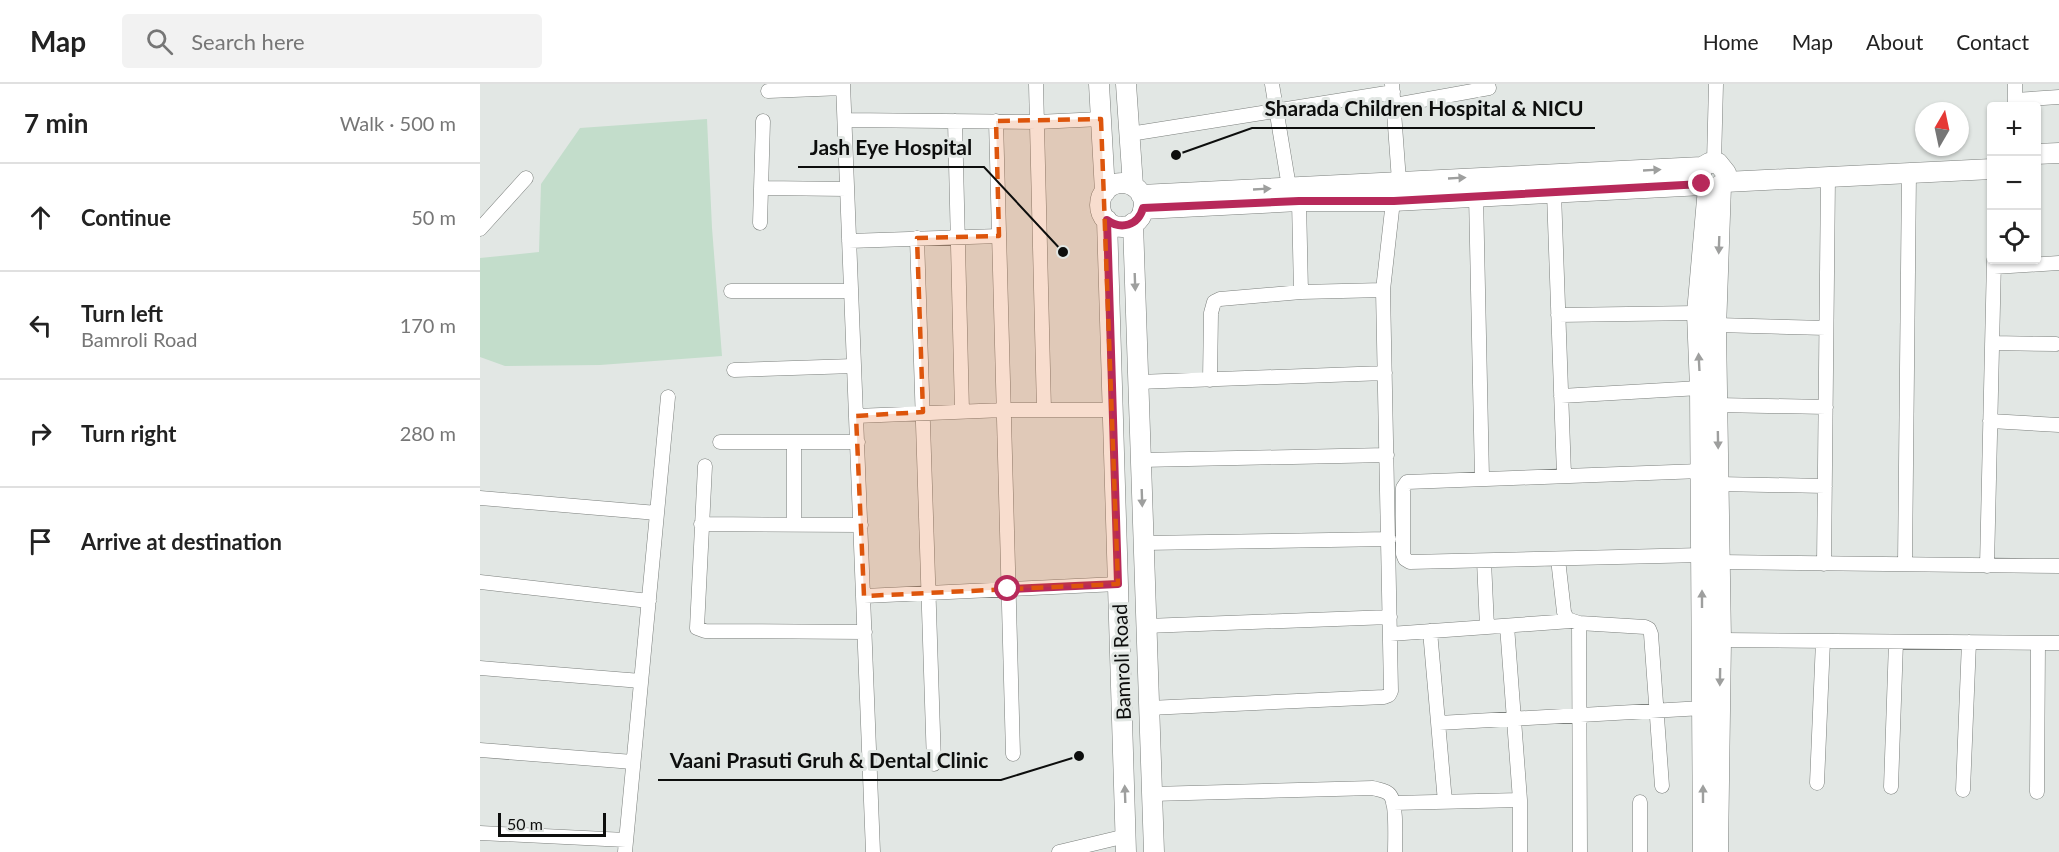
<!DOCTYPE html>
<meta charset="utf-8">
<style>
body{margin:0;font-family:Lato,sans-serif;background:#f2f2f2;color:#222}
.controls{position:absolute;right:18px;top:18px;display:grid;overflow:hidden;border-radius:6px;box-shadow:0 2px 4px #0004}
.controls button{width:54px;height:54px;display:grid;place-items:center;padding:0;border:0;border-bottom:2px solid #e0e0e0;background:#fff;color:#222;font:30px sans-serif}
.compass{position:absolute;left:1435px;top:18px;width:54px;height:54px;border-radius:50%;background:#fff;box-shadow:0 2px 4px #0004;rotate:9deg}
.scale{position:absolute;left:18px;bottom:15px;width:108px;box-sizing:border-box;padding-left:6px;border:3px solid #0d0e0d;border-top:0;font-size:16px;line-height:21px;white-space:nowrap;color:#0d0e0d;-webkit-text-stroke:4px #e2e7e4;paint-order:stroke}
.stop{position:absolute;width:18px;height:18px;margin:-14px;border:4px solid #b7295a;border-radius:50%;background:#fff}
.stop.end{background:#b7295a;border-color:#fff;box-shadow:0 2px 6px #0008}
.list{margin:0;padding:0;list-style:none}
h2{display:flex;justify-content:space-between;align-items:center;height:78px;margin:0;padding:0 24px;font-size:26px}
h2 small{font-size:20px;font-weight:400;color:#767676}
.list li{display:grid;grid-template-columns:39px 1fr auto;gap:18px;align-items:center;box-sizing:border-box;height:108px;padding:0 24px;border-top:2px solid #e0e0e0}
.list b{display:block;font-size:22px;white-space:nowrap}
.list p{margin:0;font-size:20px;white-space:nowrap;color:#767676}
.list em{font-size:20px;font-style:normal;color:#767676}
.icon{flex:none;width:33px;height:33px;fill:none;stroke:currentColor;stroke-width:2;stroke-linecap:round;stroke-linejoin:round}
.map{position:relative;flex:none;width:1579px;height:768px;overflow:hidden}
header{display:flex;align-items:center;gap:36px;box-sizing:border-box;height:84px;padding:0 30px;background:#fff;border-bottom:2px solid #e0e0e0}
header strong{font-size:28px}
nav{display:flex;gap:33px;margin-inline-start:auto;font-size:21px}
.search{width:420px;height:54px;background:#f2f2f2;display:flex;align-items:center;gap:15px;box-sizing:border-box;padding:0 21px;border-radius:6px;color:#767676;font-size:22px}
main{display:flex}
aside{flex:1;background:#fff}
.map>svg:first-child{display:block}
.green{fill:#c3ddcb}
.lines{fill:none;stroke-linecap:round;stroke-linejoin:round}
.street-casing{stroke:#7b7f7c;stroke-width:15}
.secondary-casing{stroke:#7b7f7c;stroke-width:21}
.street{stroke:#fff;stroke-width:14}
.secondary{stroke:#fff;stroke-width:20}
.oneway{fill:#9e9f9e}
.route{stroke:#b7295a;stroke-width:8}
.marked{fill:#dd550c;fill-opacity:0.2;stroke:#dd550c;stroke-width:4.5;stroke-dasharray:12 8;stroke-linejoin:round}
.labels{text-anchor:middle;dominant-baseline:central;stroke-width:6;stroke-linejoin:round;paint-order:stroke}
.street-label{font-size:20px;fill:#0d0e0d;stroke:#e2e7e4}
.leader{fill:none;stroke:#0d0e0d;stroke-width:2}
.callout-dot{fill:#0d0e0d;stroke:#e2e7e4;stroke-width:2}
.callout-label{font-size:21px;text-anchor:middle;font-weight:bold;fill:#0d0e0d;stroke:#e2e7e4;stroke-width:6;stroke-linejoin:round;paint-order:stroke}
</style>
<header>
<strong>Map</strong>
<div class="search"><svg class="icon" aria-label="search" viewBox="0 0 24 24"><circle cx="10" cy="10" r="6"/><path d="M15 15l6 6"/></svg>Search here</div>
<nav><a>Home</a><a>Map</a><a>About</a><a>Contact</a></nav>
</header>
<main>
<aside>
<h2>7 min<small>Walk · 500 m</small></h2>
<ul class="list">
<li><svg class="icon" aria-label="ahead" viewBox="0 0 24 24"><path d="M12 20V5M6 11l6-6 6 6"/></svg><div><b>Continue</b></div><em>50 m</em></li>
<li><svg class="icon" aria-label="left" viewBox="0 0 24 24"><path d="M17 20v-9H6M10 6l-5 5 5 5"/></svg><div><b>Turn left</b><p>Bamroli Road</p></div><em>170 m</em></li>
<li><svg class="icon" aria-label="right" viewBox="0 0 24 24"><path d="M7 20v-9h11M14 6l5 5-5 5"/></svg><div><b>Turn right</b></div><em>280 m</em></li>
<li><svg class="icon" aria-label="arrive" viewBox="0 0 24 24"><path d="M6 21V4h12l-3 4 3 4H6"/></svg><div><b>Arrive at destination</b></div></li>
</ul>
</aside>
<div class="map">
<svg width="1579" height="768" viewBox="0 0 1579 768">
<rect width="100%" height="100%" fill="#e2e7e4"/>
<path class="green" d="M 227,35 L 232,144 L 242,272 L 120,281 L 25,282 L 0,273 L 0,174 L 59,168 L 61,100 L 100,44 Z"/>
<g class="lines">
<defs>
<path id="street" d="M 363,0 L 393,768
M 556,0 L 564,326
M 792,0 L 809,103
M 288,7 L 363,4
M 1535,16 L 1579,13
M 915,21 L 1009,4
M 1535,22 L 1535,0
M 365,36 L 557,38 L 621,35
M 475,37 L 482,327
M 516,37 L 533,670
M 650,50 L 913,8
M 1234,78 L 1236,0
M 281,104 L 367,105
M 1074,109 L 1084,391
M 996,111 L 1002,394
M 819,117 L 821,208
M 280,139 L 283,37
M 0,145 L 46,94
M 437,154 L 454,680
M 369,157 L 519,152
M 1514,183 L 1579,179
M 251,207 L 371,207
M 1078,231 L 1217,229
M 1237,241 L 1346,244
M 1512,259 L 1576,260
M 254,286 L 374,282
M 730,296 L 731,229 L 734,218 L 740,215 L 821,208 L 903,206
M 658,298 L 905,289
M 1081,312 L 1220,304
M 1237,321 L 1346,323
M 376,332 L 524,326 L 633,326
M 1510,337 L 1579,341
M 240,358 L 378,358
M 314,358 L 314,440
M 661,376 L 907,371
M 225,382 L 217,544 L 225,547 L 385,548
M 1221,387 L 927,398 L 923,404 L 923,470 L 925,475 L 930,478 L 1222,471
M 1238,400 L 1345,402
M 0,414 L 177,429
M 221,440 L 381,441
M 664,459 L 909,455
M 1078,475 L 1084,528 L 1087,535 L 1099,539 L 1165,543 L 1169,545 L 1171,550 L 1182,702
M 1004,477 L 1007,543
M 1239,478 L 1579,482
M 1344,480 L 1348,93
M 1425,480 L 1429,89
M 1507,482 L 1514,176
M 0,498 L 169,517
M 384,512 L 638,500
M 1099,539 L 1100,768
M 666,542 L 910,533
M 1027,542 L 1040,716 L 1040,768
M 950,547 L 965,718
M 910,550 L 1091,537
M 1241,556 L 1579,559
M 0,584 L 161,597
M 669,624 L 904,613 L 909,611 L 911,607 L 903,206 L 913,117 L 919,97 L 912,0
M 959,639 L 1223,624
M 0,666 L 153,678
M 1337,699 L 1343,557
M 1411,703 L 1416,558
M 1483,706 L 1489,558
M 1557,708 L 1558,559
M 672,710 L 893,704 C 899,706 906,706 910,711 C 917,719 915,756 915,768
M 913,719 L 1040,716
M 0,749 L 146,756
M 145,768 L 188,313
M 579,768 L 646,752
M 1160,768 L 1160,718"/>
<path id="secondary" d="M 619,0 L 625,108
M 646,0 L 653,102
M 1556,70 L 1579,69
M 1245,98 L 1246,89 L 1238,79 L 1229,79 L 1222,83 L 1220,97 L 1226,103 L 1234,105 L 1245,98 L 1512,85
M620 121a22 22 0 1 1 44 0a22 22 0 1 1-44 0Z
M 661,111 L 1222,83
M 663,125 L 819,117 L 913,117 L 1223,101
M 627,136 L 646,768
M 653,139 L 674,768
M 1223,768 L 1220,304 L 1217,229 L 1228,104
M 1238,768 L 1241,556 L 1236,245 L 1241,102"/>
</defs>
<use href="#street" class="street-casing"/>
<use href="#secondary" class="secondary-casing"/>
<use href="#street" class="street"/>
<use href="#secondary" class="secondary"/>
</g>
<defs><path id="oneway-solid" d="M-6-.8H1V-3.2L6.5 0L1 3.2V.8H-6Z" transform="scale(1.5)"/></defs>
<g class="oneway">
<use href="#oneway-solid" transform="translate(1172 86) rotate(-3)"/>
<use href="#oneway-solid" transform="translate(977 94) rotate(-3)"/>
<use href="#oneway-solid" transform="translate(782 105) rotate(-3)"/>
<use href="#oneway-solid" transform="translate(1239 161) rotate(92)"/>
<use href="#oneway-solid" transform="translate(655 198) rotate(88)"/>
<use href="#oneway-solid" transform="translate(1219 278) rotate(-93)"/>
<use href="#oneway-solid" transform="translate(1238 356) rotate(89)"/>
<use href="#oneway-solid" transform="translate(662 414) rotate(88)"/>
<use href="#oneway-solid" transform="translate(1222 515) rotate(-90)"/>
<use href="#oneway-solid" transform="translate(1240 593) rotate(91)"/>
<use href="#oneway-solid" transform="translate(645 710) rotate(-92)"/>
<use href="#oneway-solid" transform="translate(1223 710) rotate(-90)"/>
</g>
<g class="lines">
<path class="route" d="M 528,505 L 638,500 L 627,136 C 641,146 658,142 663,124 L 819,117 L 914,117 L 1222,100"/>
</g>
<path class="marked" d="M 621,35 L 638,500 L 384,512 L 376,332 L 443,328 L 437,154 L 519,152 L 516,37 Z"/>
<g class="labels">
<g class="street-label">
<text transform="translate(641 578) rotate(-92)">Bamroli Road</text>
</g>
</g>
<path class="leader" d="M696 71L772 44H1115M583 168L504 83H318M599 672L521 696H178"/>
<g class="callout-dot">
<circle cx="696" cy="71" r="6"/>
<circle cx="583" cy="168" r="6"/>
<circle cx="599" cy="672" r="6"/>
</g>
<g class="callout-label">
<text x="944" y="32">Sharada Children Hospital &amp; NICU</text>
<text x="411" y="71">Jash Eye Hospital</text>
<text x="349" y="684">Vaani Prasuti Gruh &amp; Dental Clinic</text>
</g>
</svg>
<div class="controls">
<button>+</button>
<button>−</button>
<button><svg class="icon" aria-label="locate" viewBox="0 0 24 24"><circle cx="12" cy="12" r="6"/><path d="M12 2v4M12 18v4M2 12h4M18 12h4"/></svg></button>
</div>
<svg class="compass" viewBox="-18 -18 36 36"><path d="M0-13l5 13h-10z" fill="#e53935"/><path d="M0 13l5-13h-10z" fill="#767676"/></svg>
<div class="scale">50 m</div>
<div class="stop" style="left:528px;top:505px"></div>
<div class="stop end" style="left:1222px;top:100px"></div>
</div>
</main>
